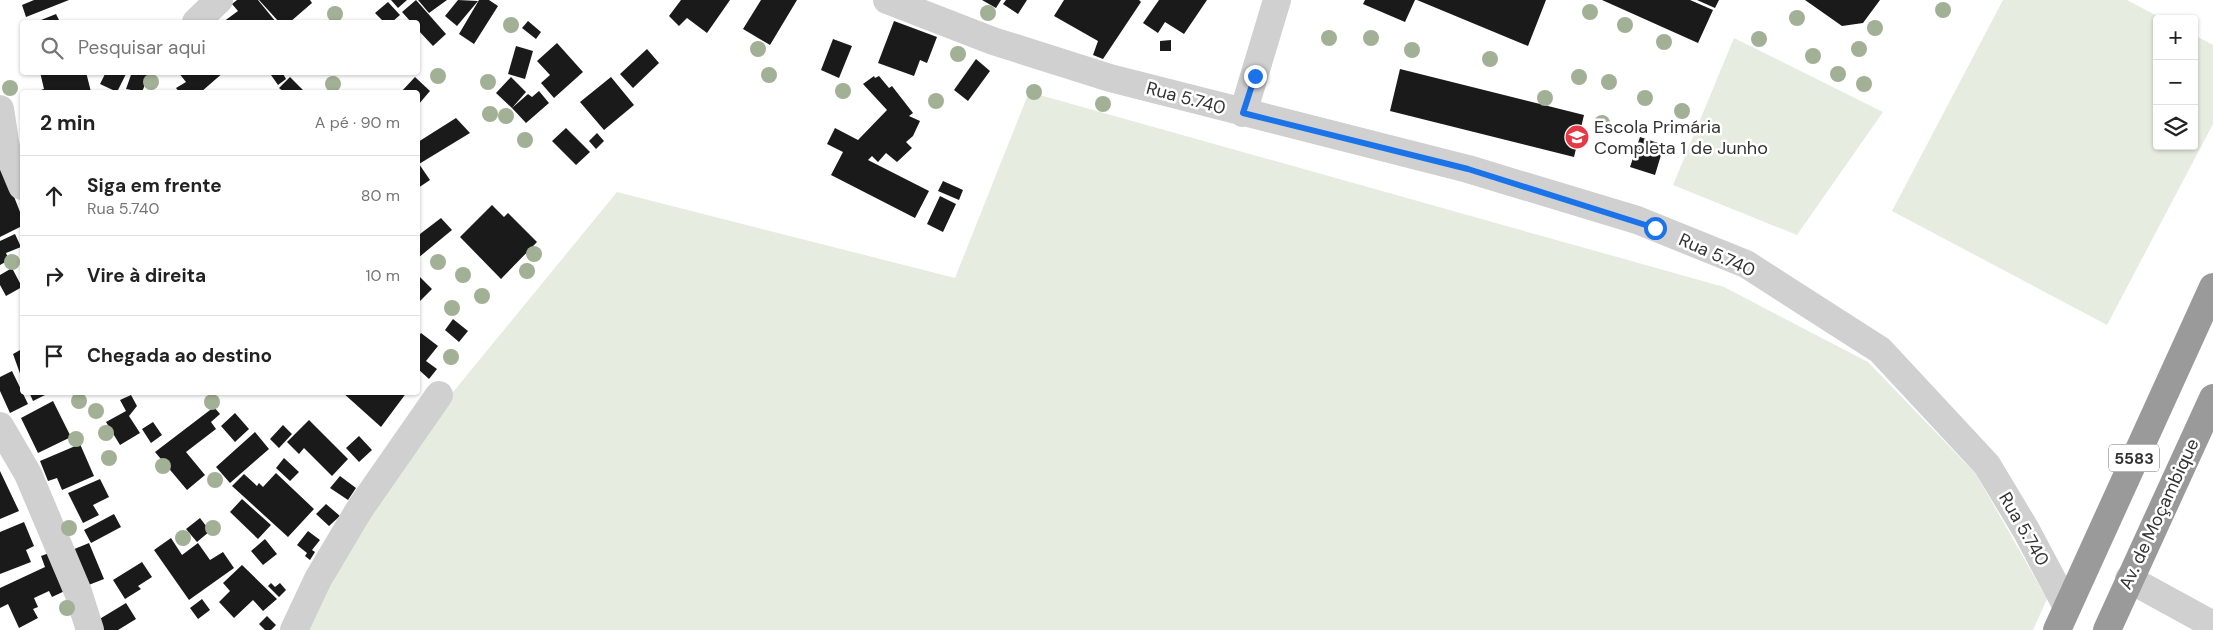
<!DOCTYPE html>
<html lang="pt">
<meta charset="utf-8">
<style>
body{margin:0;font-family:"DM Sans",sans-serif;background:#f2f2f2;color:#222}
.controls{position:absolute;right:15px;top:15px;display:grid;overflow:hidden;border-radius:5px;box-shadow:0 1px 4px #0004}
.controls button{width:45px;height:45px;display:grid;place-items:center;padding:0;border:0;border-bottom:1px solid #e0e0e0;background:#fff;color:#222;font:25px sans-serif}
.stop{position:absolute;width:15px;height:15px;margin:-11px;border:4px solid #1a73e8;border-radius:50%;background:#fff}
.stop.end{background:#1a73e8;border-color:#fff;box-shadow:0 1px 5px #0008}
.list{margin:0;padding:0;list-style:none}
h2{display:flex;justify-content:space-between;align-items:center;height:65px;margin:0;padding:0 20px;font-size:21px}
h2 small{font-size:16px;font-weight:400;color:#767676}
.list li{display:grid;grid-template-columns:32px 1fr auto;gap:15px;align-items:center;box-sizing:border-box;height:80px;padding:0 20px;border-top:1px solid #e0e0e0}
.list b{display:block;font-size:19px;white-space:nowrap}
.list p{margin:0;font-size:16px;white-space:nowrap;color:#767676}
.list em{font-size:16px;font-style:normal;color:#767676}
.icon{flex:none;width:28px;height:28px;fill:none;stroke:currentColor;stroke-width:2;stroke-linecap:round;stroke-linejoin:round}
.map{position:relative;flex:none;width:2213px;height:630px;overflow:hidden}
.search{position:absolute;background:#fff;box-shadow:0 1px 4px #0004;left:20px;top:20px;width:400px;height:55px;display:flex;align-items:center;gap:12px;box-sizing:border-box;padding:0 18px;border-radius:5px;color:#767676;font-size:19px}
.panel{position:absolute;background:#fff;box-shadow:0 1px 4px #0004;left:20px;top:90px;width:400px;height:305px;border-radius:5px}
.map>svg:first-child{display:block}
.green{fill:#e6ecdf}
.building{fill:#1a1a1a}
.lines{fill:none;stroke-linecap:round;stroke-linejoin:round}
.minor{stroke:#d0d0d0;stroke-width:28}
.highway{stroke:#9a9a9a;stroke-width:28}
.tree{fill:#a2b095}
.route{stroke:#1a73e8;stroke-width:6}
.labels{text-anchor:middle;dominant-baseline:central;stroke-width:5;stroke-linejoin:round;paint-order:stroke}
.shield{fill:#fff;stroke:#707070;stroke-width:1}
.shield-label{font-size:16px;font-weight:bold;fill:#333}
.street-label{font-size:18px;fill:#333;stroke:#fff}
.poi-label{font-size:18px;fill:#333;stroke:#fff;text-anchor:start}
</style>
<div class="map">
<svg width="2213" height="630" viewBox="0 0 2213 630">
<rect width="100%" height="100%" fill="#fff"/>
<path class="green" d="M 2003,0 L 2127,0 L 2163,19 L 2157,19 L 2157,146 L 2194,146 L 2194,35 L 2213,45 L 2213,124 L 2107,325 L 1892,211 Z
M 1734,38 L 1883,112 L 1797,235 L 1673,185 Z
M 1029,92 L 1724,287 L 1868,362 L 1976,474 L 2047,599 L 2033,630 L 302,630 L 413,441 L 617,192 L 955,278 Z"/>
<path class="building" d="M 34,0 L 69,0 L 26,17 L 22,5 Z
M 237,0 L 258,0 L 276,22 L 223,22 L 238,11 L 232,4 Z
M 259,0 L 310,0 L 312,3 L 290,22 L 279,22 Z
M 391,0 L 407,0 L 398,8 Z
M 416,0 L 446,34 L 433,46 L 418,30 L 418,22 L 411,22 L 402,12 Z
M 418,0 L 447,0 L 429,13 Z
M 458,0 L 478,1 L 457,26 L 445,16 Z
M 479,0 L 489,0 L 498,6 L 474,44 L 459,34 Z
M 681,0 L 730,0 L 707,33 L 687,18 L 679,26 L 669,16 Z
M 761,0 L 797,0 L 770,45 L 743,29 Z
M 982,0 L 1001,0 L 996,8 Z
M 1006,0 L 1027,0 L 1018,14 L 1003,4 Z
M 1064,0 L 1139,0 L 1141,2 L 1103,59 L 1093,55 L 1098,41 L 1054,16 Z
M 1159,0 L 1207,0 L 1184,34 L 1165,22 L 1158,33 L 1143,23 Z
M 1365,0 L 1415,0 L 1405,22 L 1363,4 Z
M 1417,0 L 1546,0 L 1528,46 Z
M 1602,0 L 1690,0 L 1713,10 L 1698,43 Z
M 1697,0 L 1719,0 L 1715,8 Z
M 1805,0 L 1880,0 L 1863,23 L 1842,26 Z
M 388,2 L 400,15 L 392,22 L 384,22 L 375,13 Z
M 56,14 L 60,22 L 36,22 Z
M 528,21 L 541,32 L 536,39 L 522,28 Z
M 894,21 L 937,37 L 927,63 L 920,60 L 914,76 L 878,63 Z
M 833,39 L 852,46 L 839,78 L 821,70 Z
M 1171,40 L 1171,51 L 1160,51 L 1160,41 Z
M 557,43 L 583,72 L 554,98 L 541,83 L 550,75 L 537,61 Z
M 516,46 L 533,51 L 525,79 L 508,74 Z
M 647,49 L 659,63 L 633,88 L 620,74 Z
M 976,59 L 990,71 L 968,101 L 954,90 Z
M 1400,69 L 1584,115 L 1574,157 L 1390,111 Z
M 40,72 L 86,72 L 91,92 L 34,92 L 44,89 Z
M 106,72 L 127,72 L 117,92 L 100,84 Z
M 132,72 L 150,72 L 142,92 L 126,89 Z
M 178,72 L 224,72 L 201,92 L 179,92 L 176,88 L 186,82 Z
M 276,72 L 282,72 L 286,79 L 278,85 L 271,75 Z
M 874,76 L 875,78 L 879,76 L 889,88 L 892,86 L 913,113 L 909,116 L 920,121 L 913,136 L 906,142 L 912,148 L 897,162 L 886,153 L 878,162 L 872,156 L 868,160 L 929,191 L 915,218 L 831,175 L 843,152 L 827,144 L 835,128 L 858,140 L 887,110 L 863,84 Z
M 290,77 L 305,92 L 284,92 L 279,88 Z
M 415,77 L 430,91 L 418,105 L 418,92 L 401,92 Z
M 511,77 L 526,92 L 512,108 L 496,93 Z
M 611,77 L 634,105 L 604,130 L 580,102 Z
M 539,91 L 549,103 L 526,123 L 512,108 L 528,94 L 532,97 Z
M 456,118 L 470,133 L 419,164 L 430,180 L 418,188 L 418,142 Z
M 566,128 L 590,152 L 576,165 L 552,141 Z
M 597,133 L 604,141 L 596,149 L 589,141 Z
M 1640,137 L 1664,145 L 1655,175 L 1630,167 Z
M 0,161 L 22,217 L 22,226 L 0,237 Z
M 943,181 L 963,190 L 959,200 L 938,191 Z
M 940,196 L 956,204 L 943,232 L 927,224 Z
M 492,205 L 504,217 L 508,213 L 537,242 L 501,279 L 460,237 Z
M 441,218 L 452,230 L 418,258 L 418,231 L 420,234 Z
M 15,234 L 21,247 L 6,253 L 9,260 L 0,265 L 0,241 Z
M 12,268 L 22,287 L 6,296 L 0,285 L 0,275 Z
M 418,275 L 432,289 L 418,303 Z
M 453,319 L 468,331 L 459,342 L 445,330 Z
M 421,333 L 438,346 L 426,361 L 437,369 L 429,379 L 418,369 L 418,363 L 420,360 L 418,358 L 418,337 Z
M 22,349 L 22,379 L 13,354 Z
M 12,371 L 28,404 L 10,413 L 0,391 L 0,377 Z
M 29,392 L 51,392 L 33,401 Z
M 342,392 L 407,392 L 381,427 Z
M 131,395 L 137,406 L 129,416 L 140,433 L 120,445 L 106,422 L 126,411 L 120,400 Z
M 53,401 L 71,437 L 38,453 L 21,418 Z
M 214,407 L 220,414 L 211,422 L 216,429 L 186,452 L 205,475 L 187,490 L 155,452 Z
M 235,413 L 249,429 L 235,442 L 221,426 Z
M 309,420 L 348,459 L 332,476 L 304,448 L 299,454 L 287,442 Z
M 153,422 L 162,435 L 151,443 L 142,429 Z
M 283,425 L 292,434 L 279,448 L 270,439 Z
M 255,432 L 269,449 L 230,483 L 216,467 Z
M 359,436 L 372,450 L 359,462 L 346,448 Z
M 80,444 L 94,476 L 62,490 L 57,478 L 48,481 L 40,461 Z
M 284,458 L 299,472 L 290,481 L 276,468 Z
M 0,471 L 19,511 L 0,519 Z
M 276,473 L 314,509 L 288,537 L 232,486 L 244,474 L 257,486 L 259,483 L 263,487 Z
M 340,476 L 356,488 L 348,500 L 330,488 Z
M 100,479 L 109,497 L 93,505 L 99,515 L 83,523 L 68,493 Z
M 242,499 L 271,525 L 258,539 L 230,512 Z
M 326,504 L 340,516 L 329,526 L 316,514 Z
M 114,514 L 121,527 L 91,543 L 84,530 Z
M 200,518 L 210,531 L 197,542 L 186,529 Z
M 24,522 L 34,546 L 26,550 L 31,562 L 0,574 L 0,532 Z
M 308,531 L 320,540 L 312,550 L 315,552 L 310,560 L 305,556 L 307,553 L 297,545 Z
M 171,538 L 182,555 L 198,543 L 210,560 L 223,552 L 234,568 L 189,600 L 154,550 Z
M 265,539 L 277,554 L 263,565 L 251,551 Z
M 89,543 L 104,579 L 86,586 L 72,550 Z
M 52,552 L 69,589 L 52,597 L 49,591 L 34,598 L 38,607 L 33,609 L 38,618 L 19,628 L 8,604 L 0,608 L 0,588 L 45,567 L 41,556 Z
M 142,562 L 152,577 L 138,586 L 141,589 L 125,599 L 113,580 Z
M 242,565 L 277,599 L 263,611 L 253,600 L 234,618 L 219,602 L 230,591 L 223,583 Z
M 271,583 L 275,587 L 280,583 L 286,590 L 279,597 L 268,586 Z
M 202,599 L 210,610 L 198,619 L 190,608 Z
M 126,603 L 136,619 L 118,630 L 97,630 L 93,623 Z
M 267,616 L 276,625 L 271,630 L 265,630 L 259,624 Z"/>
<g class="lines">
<path class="minor" d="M 887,0 L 993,41 L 1110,78 L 1468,169 L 1637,220 L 1746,264 L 1880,350 L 1987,465 L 2026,530 L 2067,607
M 196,22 L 219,0
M 0,109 L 6,148 L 22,186
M 1243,113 L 1277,0
M 0,426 L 28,474 L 78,592 L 90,630
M 2129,579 L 2213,625
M 294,630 L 318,579 L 359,510 L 439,395"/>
<path class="highway" d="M 2057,630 L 2213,287
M 2107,630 L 2213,398"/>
</g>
<g class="tree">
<circle cx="1943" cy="10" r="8"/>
<circle cx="1590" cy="12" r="8"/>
<circle cx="988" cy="13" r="8"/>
<circle cx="335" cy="14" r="8"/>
<circle cx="1797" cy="18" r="8"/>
<circle cx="511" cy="25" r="8"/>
<circle cx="1625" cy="25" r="8"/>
<circle cx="1875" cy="28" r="8"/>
<circle cx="1329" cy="38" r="8"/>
<circle cx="1371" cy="38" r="8"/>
<circle cx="1759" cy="39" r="8"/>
<circle cx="1664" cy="42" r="8"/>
<circle cx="758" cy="49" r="8"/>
<circle cx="1859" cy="49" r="8"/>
<circle cx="1412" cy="50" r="8"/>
<circle cx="958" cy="54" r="8"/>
<circle cx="1813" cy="56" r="8"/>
<circle cx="1490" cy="59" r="8"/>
<circle cx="1838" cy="74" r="8"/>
<circle cx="769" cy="75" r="8"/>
<circle cx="438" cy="76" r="8"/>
<circle cx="1579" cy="77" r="8"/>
<circle cx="151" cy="82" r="8"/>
<circle cx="488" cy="82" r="8"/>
<circle cx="1609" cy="82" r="8"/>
<circle cx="333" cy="84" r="8"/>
<circle cx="1864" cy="84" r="8"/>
<circle cx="10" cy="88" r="8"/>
<circle cx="843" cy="91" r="8"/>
<circle cx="1034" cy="92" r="8"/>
<circle cx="1545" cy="98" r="8"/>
<circle cx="1645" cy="98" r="8"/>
<circle cx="936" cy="101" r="8"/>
<circle cx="1103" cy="104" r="8"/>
<circle cx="1682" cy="111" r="8"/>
<circle cx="490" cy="114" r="8"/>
<circle cx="506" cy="116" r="8"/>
<circle cx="1602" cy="123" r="8"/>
<circle cx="525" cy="140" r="8"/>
<circle cx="534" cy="254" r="8"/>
<circle cx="12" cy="262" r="8"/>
<circle cx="438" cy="262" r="8"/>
<circle cx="527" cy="271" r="8"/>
<circle cx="463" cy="275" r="8"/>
<circle cx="482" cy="296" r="8"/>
<circle cx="452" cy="308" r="8"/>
<circle cx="451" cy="357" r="8"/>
<circle cx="79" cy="401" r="8"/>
<circle cx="212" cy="402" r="8"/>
<circle cx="96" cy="411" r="8"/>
<circle cx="106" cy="433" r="8"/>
<circle cx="76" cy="439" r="8"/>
<circle cx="109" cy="458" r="8"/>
<circle cx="163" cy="466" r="8"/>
<circle cx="215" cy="480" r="8"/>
<circle cx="69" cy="528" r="8"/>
<circle cx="213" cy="528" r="8"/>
<circle cx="183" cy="538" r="8"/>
<circle cx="67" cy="608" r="8"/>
</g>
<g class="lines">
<path class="route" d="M 1255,76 L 1243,113 L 1468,169 L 1655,228"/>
</g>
<defs>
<symbol id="school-disc" viewBox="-11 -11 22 22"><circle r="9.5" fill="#e63946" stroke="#fff"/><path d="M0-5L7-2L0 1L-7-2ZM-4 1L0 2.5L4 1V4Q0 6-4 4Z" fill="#fff"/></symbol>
</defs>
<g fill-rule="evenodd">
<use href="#school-disc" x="1563" y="123" width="28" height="28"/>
</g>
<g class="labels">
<rect class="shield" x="2109" y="444.5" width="50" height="27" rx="4"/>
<g class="shield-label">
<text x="2134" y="458">5583</text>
</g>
<g class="street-label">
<text transform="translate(1186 98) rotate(15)">Rua 5.740</text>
<text transform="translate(1717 255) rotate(24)">Rua 5.740</text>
<text transform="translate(2159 514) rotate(-65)">Av. de Moçambique</text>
<text transform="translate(2024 529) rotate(60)">Rua 5.740</text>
</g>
<g class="poi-label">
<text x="1594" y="127">Escola Primária<tspan x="1594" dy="21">Completa 1 de Junho</tspan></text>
</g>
</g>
</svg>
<div class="controls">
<button>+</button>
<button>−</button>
<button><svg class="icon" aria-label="layers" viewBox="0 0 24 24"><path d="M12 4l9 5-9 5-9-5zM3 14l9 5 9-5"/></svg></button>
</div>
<div class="stop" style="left:1655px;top:228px"></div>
<div class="stop end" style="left:1255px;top:76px"></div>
<div class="search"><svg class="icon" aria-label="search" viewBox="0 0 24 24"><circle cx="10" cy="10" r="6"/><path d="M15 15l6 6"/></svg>Pesquisar aqui</div>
<section class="panel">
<h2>2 min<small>A pé · 90 m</small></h2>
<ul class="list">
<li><svg class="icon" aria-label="ahead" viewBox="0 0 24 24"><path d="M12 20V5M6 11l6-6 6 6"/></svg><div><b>Siga em frente</b><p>Rua 5.740</p></div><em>80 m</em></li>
<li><svg class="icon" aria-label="right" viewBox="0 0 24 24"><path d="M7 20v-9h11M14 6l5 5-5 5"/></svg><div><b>Vire à direita</b></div><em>10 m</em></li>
<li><svg class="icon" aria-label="arrive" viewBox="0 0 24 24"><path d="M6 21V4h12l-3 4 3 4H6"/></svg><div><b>Chegada ao destino</b></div></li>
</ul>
</section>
</div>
